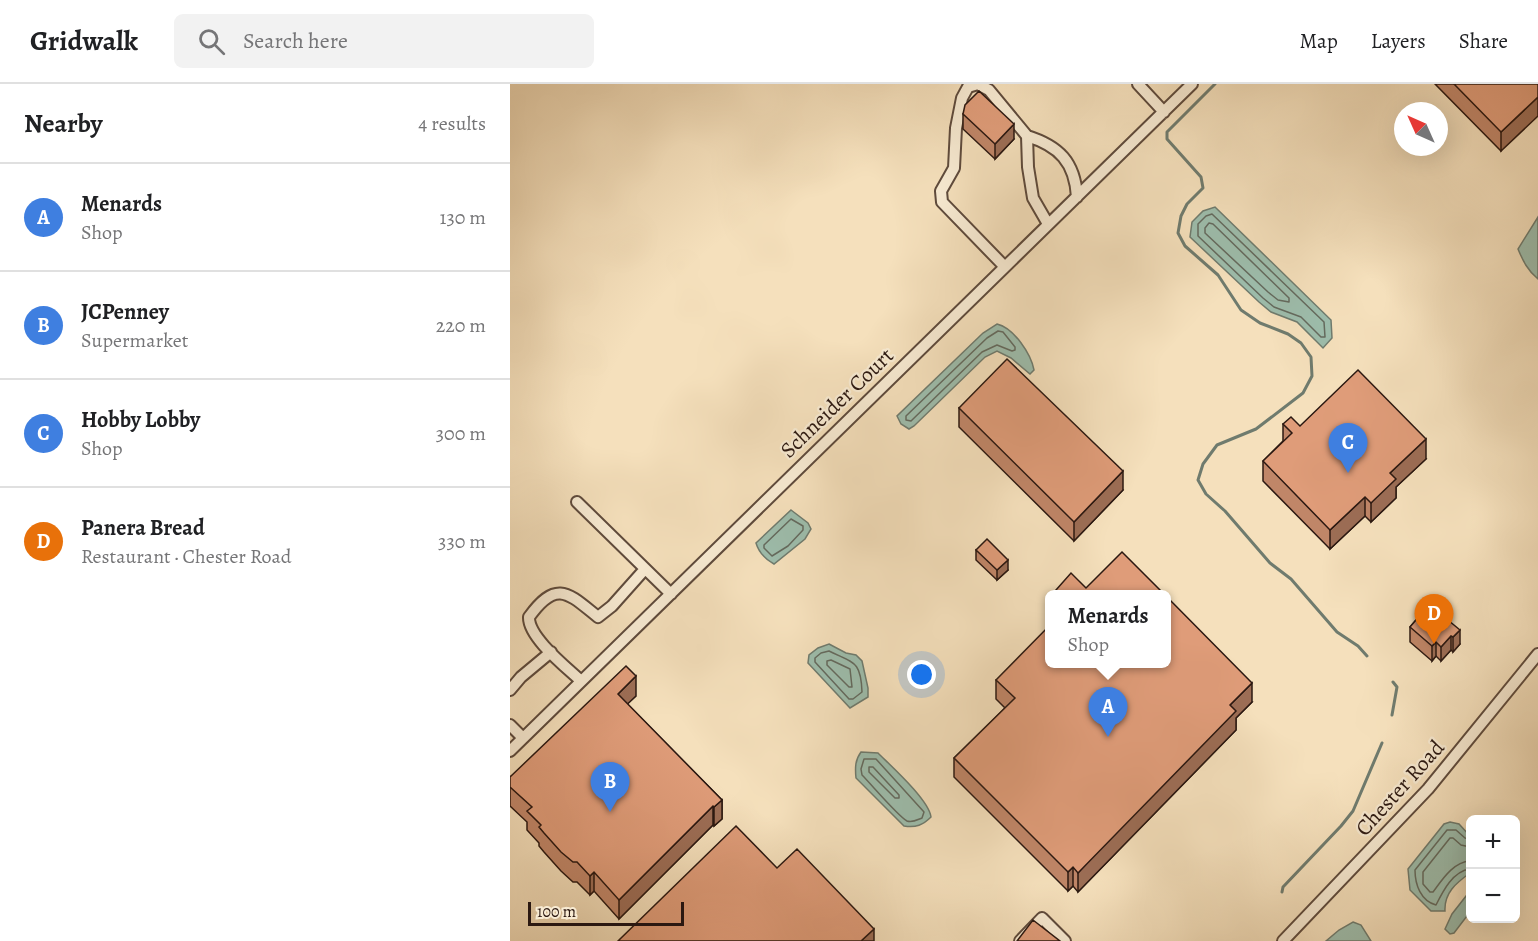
<!DOCTYPE html>
<meta charset="utf-8">
<style>
body{margin:0;font-family:Alegreya,serif;background:#f2f2f2;color:#202124}
.controls{position:absolute;right:18px;bottom:18px;display:grid;overflow:hidden;border-radius:9px;box-shadow:0 6px 24px #0002}
.controls button{width:54px;height:54px;display:grid;place-items:center;padding:0;border:0;border-bottom:2px solid #e0e0e0;background:#fff;color:#202124;font:30px sans-serif}
.compass{position:absolute;left:884px;top:18px;width:54px;height:54px;border-radius:50%;background:#fff;box-shadow:0 6px 24px #0002;rotate:315deg}
.scale{position:absolute;left:18px;bottom:15px;width:156px;box-sizing:border-box;padding-left:6px;border:3px solid #2b1811;border-top:0;font-size:16px;line-height:21px;white-space:nowrap;color:#2b1811;-webkit-text-stroke:4px #f8ebd3;paint-order:stroke}
.you{position:absolute;left:412px;top:591px;width:21px;height:21px;margin:-15px;border:4px solid #fff;border-radius:50%;background:#1a73e8;box-shadow:0 0 0 9px #1a73e833}
.badge{display:grid;place-items:center;width:39px;height:39px;border-radius:50%;background:#8f2418;color:#fff;font-size:20px;font-weight:700}
.pin{position:absolute;translate:-50% -50px;filter:drop-shadow(0 2px 3px #0008)}
.pin::after{content:'';position:absolute;top:32px;width:21px;height:18px;background:inherit;clip-path:polygon(0 0,100% 0,50% 100%)}
.popup{position:absolute;left:535px;top:506px;width:126px;height:78px;box-sizing:border-box;display:grid;place-content:center;border-radius:9px;background:#fff;filter:drop-shadow(0 2px 4px #0005);font-size:20px;white-space:nowrap;color:#757577}
.popup b{font-size:22px;color:#202124}
.popup::after{content:'';position:absolute;left:50%;top:100%;margin-left:-12px;border:12px solid transparent;border-top-color:#fff}
.list{margin:0;padding:0;list-style:none}
h2{display:flex;justify-content:space-between;align-items:center;height:78px;margin:0;padding:0 24px;font-size:26px}
h2 small{font-size:20px;font-weight:400;color:#757577}
.list li{display:grid;grid-template-columns:39px 1fr auto;gap:18px;align-items:center;box-sizing:border-box;height:108px;padding:0 24px;border-top:2px solid #e0e0e0}
.list b{display:block;font-size:22px;white-space:nowrap}
.list p{margin:0;font-size:20px;white-space:nowrap;color:#757577}
.list em{font-size:20px;font-style:normal;color:#757577}
.icon{flex:none;width:33px;height:33px;fill:none;stroke:currentColor;stroke-width:2;stroke-linecap:round;stroke-linejoin:round}
.map{position:relative;flex:none;width:1028px;height:857px;overflow:hidden}
header{display:flex;align-items:center;gap:36px;box-sizing:border-box;height:84px;padding:0 30px;background:#fff;border-bottom:2px solid #e0e0e0}
header strong{font-size:28px}
nav{display:flex;gap:33px;margin-inline-start:auto;font-size:21px}
.search{width:420px;height:54px;background:#f2f2f2;display:flex;align-items:center;gap:15px;box-sizing:border-box;padding:0 21px;border-radius:9px;color:#757577;font-size:22px}
main{display:flex}
aside{flex:1;background:#fff}
.map>svg:first-child{display:block}
.water{fill:#9dbdac;stroke:#6f7b6e;stroke-width:1.5}
.lines{fill:none;stroke-linecap:round;stroke-linejoin:round}
.shore{stroke:#646a5e;stroke-width:1.5}
.stream{stroke:#6f7b6e;stroke-width:3}
.minor-casing{stroke:#5e4a3c;stroke-width:14}
.minor{stroke:#f8ebd3;stroke-width:10}
.wall{fill:#c08668;stroke:#2b1811;stroke-width:1.5}
.shaded-wall{fill:#9c6d55;stroke:#2b1811;stroke-width:1.5}
.building{fill:#df9c79;stroke:#2b1811;stroke-width:1.5}
.labels{text-anchor:middle;dominant-baseline:central;stroke-width:4.5;stroke-linejoin:round;paint-order:stroke}
.street-label{font-size:22px;fill:#2b1811;stroke:#f8ebd3}
</style>
<header>
<strong>Gridwalk</strong>
<div class="search"><svg class="icon" aria-label="search" viewBox="0 0 24 24"><circle cx="10" cy="10" r="6"/><path d="M15 15l6 6"/></svg>Search here</div>
<nav><a>Map</a><a>Layers</a><a>Share</a></nav>
</header>
<main>
<aside>
<h2>Nearby<small>4 results</small></h2>
<ul class="list">
<li><span class="badge" style="background:#3f7fe0">A</span><div><b>Menards</b><p>Shop</p></div><em>130 m</em></li>
<li><span class="badge" style="background:#3f7fe0">B</span><div><b>JCPenney</b><p>Supermarket</p></div><em>220 m</em></li>
<li><span class="badge" style="background:#3f7fe0">C</span><div><b>Hobby Lobby</b><p>Shop</p></div><em>300 m</em></li>
<li><span class="badge" style="background:#e8710a">D</span><div><b>Panera Bread</b><p>Restaurant · Chester Road</p></div><em>330 m</em></li>
</ul>
</aside>
<div class="map">
<svg width="1028" height="857" viewBox="0 0 1028 857">
<rect width="100%" height="100%" fill="#f5e0bc"/>
<filter id="stains"><feTurbulence type="fractalNoise" baseFrequency=".00333" numOctaves="4"/><feColorMatrix values="0 0 0 0 .2 0 0 0 0 .09 0 0 0 0 .02 0 0 0 .5 -.17"/></filter>
<radialGradient id="worn" r=".72"><stop offset=".6" stop-color="#630" stop-opacity="0"/><stop offset="1" stop-color="#630" stop-opacity=".3"/></radialGradient>
<path class="water" d="M 705,123 L 821,236 L 822,254 L 813,264 L 787,238 L 761,228 L 749,218 L 680,153 L 682,138 L 693,127 Z
M 1028,133 L 1028,195 C 1018,187 1013,177 1008,165 Z
M 487,240 C 504,244 521,270 524,286 L 520,290 L 501,274 L 487,267 L 475,273 L 404,342 L 399,345 L 391,340 L 387,332 L 473,249 Z
M 281,426 L 298,439 L 301,445 L 295,455 L 264,480 C 255,475 249,469 246,459 Z
M 319,560 L 336,569 L 346,571 L 352,577 L 358,604 L 358,613 L 340,624 L 298,579 L 299,571 L 308,564 Z
M 351,668 L 368,669 C 381,682 419,716 421,733 C 413,741 406,744 394,742 L 346,694 C 345,684 345,676 351,668 Z
M 940,738 L 949,740 L 960,752 L 960,789 C 946,799 934,809 935,827 L 921,827 L 900,806 L 898,785 L 934,740 Z
M 960,807 L 960,828 L 944,849 L 940,850 L 935,845 L 942,830 Z
M 843,838 L 851,841 L 861,857 L 816,857 L 829,846 Z"/>
<g class="lines">
<path class="shore" d="M 702,130 L 814,238 L 815,253 L 811,253 L 791,233 L 764,223 L 753,214 L 688,152 L 688,140 L 696,132 Z
M 699,139 L 703,140 L 779,214 L 779,218 L 768,216 L 758,208 L 695,149 L 695,144 Z
M 488,247 L 493,248 L 505,263 L 505,266 L 502,267 L 487,261 L 472,268 L 401,337 L 396,336 L 396,332 L 477,254 Z
M 281,435 L 293,442 L 293,446 L 278,462 L 262,472 L 254,464 L 254,461 Z
M 319,567 C 343,579 351,576 352,608 L 343,615 L 339,615 L 305,578 L 305,574 L 311,569 Z
M 321,576 L 340,585 L 342,603 L 339,603 L 317,581 L 317,577 Z
M 354,675 L 366,675 L 414,728 L 412,734 C 407,736 402,739 397,737 C 388,732 361,700 352,691 L 351,685 Z
M 359,683 L 363,683 L 389,711 L 389,714 L 385,714 L 359,688 Z
M 960,755 L 955,754 L 946,746 L 937,746 L 905,786 C 905,801 911,817 926,821 C 933,807 943,787 960,785
M 960,763 L 951,761 L 943,754 L 940,754 L 913,788 L 913,800 L 920,808 L 923,808 C 932,796 943,778 960,777"/>
<path class="stream" d="M 705,0 L 657,48 L 657,55 L 691,93 L 693,104 L 677,120 L 671,132 L 668,149 L 675,162 L 708,191 L 731,226 L 750,239 L 778,250 L 791,259 L 801,273 L 802,292 L 793,309 L 746,345 L 707,361 L 693,380 L 688,396 L 696,410 L 715,427 L 760,479 L 781,495 L 827,548 L 848,562 L 857,572
M 882,631 L 887,603 L 883,598
M 772,808 L 773,803 L 831,742 L 843,727 L 872,659"/>
<defs>
<path id="minor" d="M 468,0 L 458,3 L 452,14 L 446,44 L 444,84 L 431,107 L 432,118 L 495,183
M 468,0 L 479,6 L 517,52 L 518,83 L 523,114 L 538,140
M 628,0 L 654,28
M 517,52 C 549,62 565,78 567,113
M 67,418 L 161,510
M 71,597 C 56,583 18,553 19,533 C 47,494 59,510 88,533 L 102,522 L 135,485
M 0,606 L 11,593 L 41,568
M 0,641 L 13,654
M 0,667 L 682,0
M 510,857 L 532,834 L 555,857
M 773,857 L 918,705 L 1028,570"/>
</defs>
<use href="#minor" class="minor-casing"/>
<use href="#minor" class="minor"/>
</g>
<path class="wall" d="M 925,0 L 1028,0 L 991,67 Z
M 453,30 L 504,55 L 485,75 L 453,45 Z
M 449,324 L 613,406 L 564,457 L 449,343 Z
M 773,340 L 790,342 L 916,375 L 886,403 L 886,414 L 861,438 L 855,432 L 820,465 L 753,397 L 753,377 L 773,357 Z
M 466,466 L 498,486 L 487,496 L 466,476 Z
M 918,522 L 950,560 L 943,568 L 941,566 L 931,577 L 926,572 L 922,577 L 900,558 L 900,543 Z
M 486,596 L 742,618 L 726,634 L 726,646 L 568,808 L 563,802 L 558,807 L 444,693 L 444,674 L 495,624 L 486,615 Z
M 126,612 L 117,620 L 212,716 L 212,735 L 204,742 L 203,741 L 109,835 L 84,807 L 80,811 L 67,798 L 63,798 L 51,787 L 34,768 L 29,762 L 29,759 L 17,746 L 17,738 L 0,722 L 0,693 Z"/>
<path class="shaded-wall" d="M 1028,13 L 1028,32 L 991,67 L 991,48 Z
M 504,40 L 504,55 L 485,75 L 485,60 Z
M 916,355 L 916,375 L 886,403 L 886,414 L 861,438 L 861,419 L 880,389 Z
M 613,387 L 613,406 L 564,457 L 564,438 Z
M 855,413 L 855,432 L 820,465 L 820,446 Z
M 498,476 L 498,486 L 487,496 L 487,486 Z
M 950,546 L 950,560 L 943,568 L 943,553 Z
M 941,552 L 941,566 L 931,577 L 931,563 Z
M 926,558 L 926,572 L 922,577 L 922,562 Z
M 126,592 L 126,612 L 108,629 L 108,610 Z
M 742,599 L 742,618 L 726,634 L 726,646 L 568,808 L 568,789 L 720,621 Z
M 212,716 L 212,735 L 204,742 L 204,723 Z
M 203,722 L 203,741 L 109,835 L 109,816 Z
M 563,783 L 563,802 L 558,807 L 558,788 Z
M 84,788 L 84,807 L 80,811 L 80,792 Z
M 364,845 L 364,857 L 351,857 Z"/>
<path class="building" d="M 944,0 L 1028,0 L 1028,13 L 991,48 Z
M 469,7 L 504,40 L 485,60 L 453,30 L 455,21 Z
M 497,275 L 613,387 L 564,438 L 449,324 Z
M 848,286 L 916,355 L 880,389 L 886,395 L 861,419 L 855,413 L 820,446 L 753,377 L 782,349 L 773,340 L 781,333 L 790,342 Z
M 477,455 L 498,476 L 487,486 L 466,466 Z
M 612,468 L 654,510 L 550,510 L 546,506 L 561,489 L 576,504 Z
M 657,513 L 742,599 L 720,621 L 726,627 L 568,789 L 563,783 L 558,788 L 444,674 L 505,614 L 486,596 L 540,541 L 540,579 L 657,579 Z
M 918,522 L 931,534 L 933,532 L 950,546 L 943,553 L 941,552 L 931,563 L 926,558 L 922,562 L 900,543 Z
M 116,582 L 126,592 L 108,610 L 212,716 L 204,723 L 203,722 L 109,816 L 84,788 L 80,792 L 67,778 L 63,778 L 51,768 L 34,749 L 29,743 L 31,741 L 17,727 L 22,723 L 0,703 L 0,693 Z
M 226,742 L 267,784 L 287,765 L 364,845 L 351,857 L 108,857 Z
M 523,836 L 550,857 L 507,857 Z"/>
<g class="labels">
<g class="street-label">
<text transform="translate(327 319) rotate(-44)">Schneider Court</text>
<text transform="translate(890 704) rotate(-48)">Chester Road</text>
</g>
</g>
<rect width="100%" height="100%" filter="url(#stains)"/>
<rect width="100%" height="100%" fill="url(#worn)"/>
</svg>
<div class="controls">
<button>+</button>
<button>−</button>
</div>
<svg class="compass" viewBox="-18 -18 36 36"><path d="M0-13l5 13h-10z" fill="#e53935"/><path d="M0 13l5-13h-10z" fill="#757577"/></svg>
<div class="scale">100 m</div>
<div class="you"></div>
<div class="pin badge" style="left:598px;top:653px;background:#3f7fe0">A</div>
<div class="popup"><b>Menards</b>Shop</div>
<div class="pin badge" style="left:100px;top:728px;background:#3f7fe0">B</div>
<div class="pin badge" style="left:838px;top:389px;background:#3f7fe0">C</div>
<div class="pin badge" style="left:924px;top:560px;background:#e8710a">D</div>
</div>
</main>
